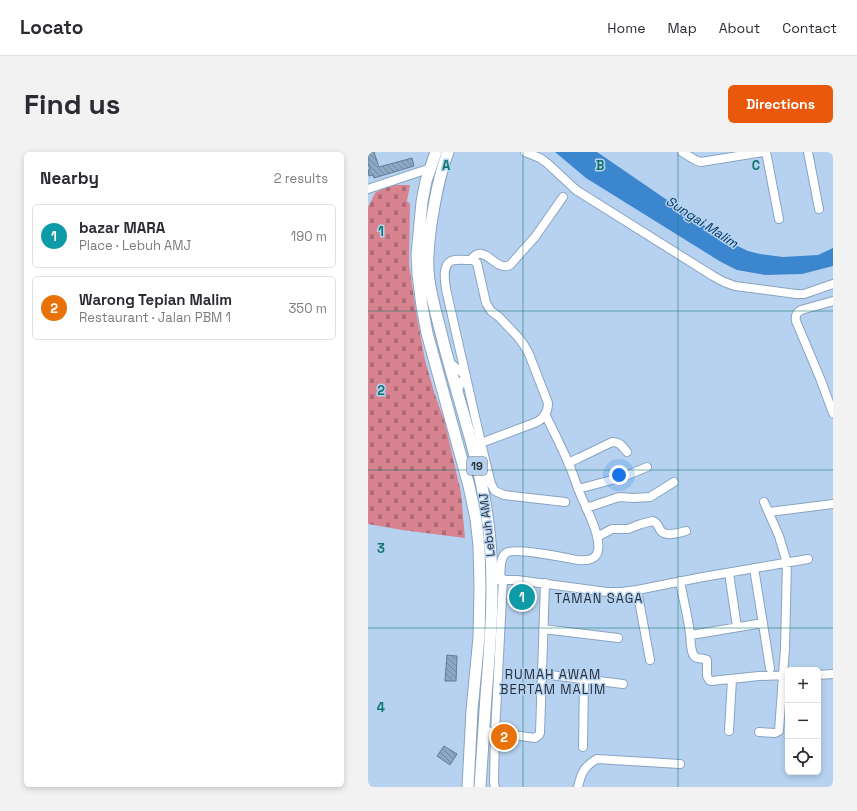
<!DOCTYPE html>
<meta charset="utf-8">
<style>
body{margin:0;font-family:"Space Grotesk",sans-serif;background:#f2f2f3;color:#2b2b33}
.controls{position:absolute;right:12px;bottom:12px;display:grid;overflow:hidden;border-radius:6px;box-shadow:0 2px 6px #0003}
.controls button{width:36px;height:36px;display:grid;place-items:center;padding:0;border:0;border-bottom:1px solid #e1e1e2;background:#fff;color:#2b2b33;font:20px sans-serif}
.you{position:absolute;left:251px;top:323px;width:14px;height:14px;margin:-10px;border:3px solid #fff;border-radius:50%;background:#1a73e8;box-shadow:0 0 0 6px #1a73e833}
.badge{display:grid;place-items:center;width:26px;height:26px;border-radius:50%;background:#ea580c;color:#fff;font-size:13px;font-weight:700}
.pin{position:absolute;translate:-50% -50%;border:2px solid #fff;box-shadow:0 1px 4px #0006}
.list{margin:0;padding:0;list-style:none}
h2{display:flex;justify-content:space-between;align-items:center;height:52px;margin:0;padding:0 16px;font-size:17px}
h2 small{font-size:13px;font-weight:400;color:#7c7c81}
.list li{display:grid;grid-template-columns:26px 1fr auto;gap:12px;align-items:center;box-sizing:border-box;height:64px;margin:0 8px 8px;padding:0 8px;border:1px solid #e1e1e2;border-radius:6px}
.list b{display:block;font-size:15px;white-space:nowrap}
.list p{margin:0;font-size:13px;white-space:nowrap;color:#7c7c81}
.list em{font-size:13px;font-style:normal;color:#7c7c81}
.icon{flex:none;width:22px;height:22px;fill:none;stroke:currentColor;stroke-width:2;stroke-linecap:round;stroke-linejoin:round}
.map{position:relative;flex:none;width:465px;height:635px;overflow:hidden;border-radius:6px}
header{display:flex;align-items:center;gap:24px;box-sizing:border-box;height:56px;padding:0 20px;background:#fff;border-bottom:1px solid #e1e1e2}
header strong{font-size:19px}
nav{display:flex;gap:22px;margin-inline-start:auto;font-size:14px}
.intro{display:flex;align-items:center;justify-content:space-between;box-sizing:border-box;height:96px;padding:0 24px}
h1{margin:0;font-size:28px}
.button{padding:10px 18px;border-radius:6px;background:#ea580c;color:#fff;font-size:14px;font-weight:700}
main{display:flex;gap:24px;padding:0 24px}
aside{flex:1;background:#fff;border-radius:6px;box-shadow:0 2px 6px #0003}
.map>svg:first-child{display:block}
.cemetery{fill:url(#cemetery-stones)}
.water{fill:#3b86cf}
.building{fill:url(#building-back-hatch);stroke:#617a95}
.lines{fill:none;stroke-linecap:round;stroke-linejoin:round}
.minor-casing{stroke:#89a4c0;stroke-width:10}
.highway-casing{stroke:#89a4c0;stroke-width:13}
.minor{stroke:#fff;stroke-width:8}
.highway{stroke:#fff;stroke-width:11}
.grid{fill:none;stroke:#0f766e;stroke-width:1;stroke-opacity:0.55}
.labels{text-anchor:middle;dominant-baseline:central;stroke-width:3;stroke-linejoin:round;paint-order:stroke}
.shield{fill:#b6d2f0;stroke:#506071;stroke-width:1}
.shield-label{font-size:11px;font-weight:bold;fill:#252f3b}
.street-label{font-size:12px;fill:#252f3b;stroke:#b6d2f0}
.water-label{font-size:13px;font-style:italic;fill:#003766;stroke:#b6d2f0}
.neighbourhood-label{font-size:13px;letter-spacing:1px;fill:#252f3b;stroke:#b6d2f0}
.grid-label{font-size:13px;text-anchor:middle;font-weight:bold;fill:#0f766e;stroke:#b6d2f0;stroke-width:3;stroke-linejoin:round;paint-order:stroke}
</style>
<header>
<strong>Locato</strong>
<nav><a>Home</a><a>Map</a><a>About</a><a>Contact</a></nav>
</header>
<div class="intro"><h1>Find us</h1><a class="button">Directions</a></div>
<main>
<aside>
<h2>Nearby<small>2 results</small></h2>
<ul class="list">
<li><span class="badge" style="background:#0f9aa8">1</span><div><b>bazar MARA</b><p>Place · Lebuh AMJ</p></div><em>190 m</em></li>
<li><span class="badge" style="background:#e8710a">2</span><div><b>Warong Tepian Malim</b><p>Restaurant · Jalan PBM 1</p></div><em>350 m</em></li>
</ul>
</aside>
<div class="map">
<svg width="465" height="635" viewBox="0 0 465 635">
<defs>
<pattern id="cemetery-stones" width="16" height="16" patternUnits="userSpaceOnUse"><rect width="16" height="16" fill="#d88390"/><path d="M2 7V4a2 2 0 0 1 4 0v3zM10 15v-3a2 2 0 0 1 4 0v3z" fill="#af6c77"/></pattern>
<pattern id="building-back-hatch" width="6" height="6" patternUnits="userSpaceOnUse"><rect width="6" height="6" fill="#8ca7c3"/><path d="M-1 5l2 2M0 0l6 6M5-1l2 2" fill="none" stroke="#7288a0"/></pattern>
</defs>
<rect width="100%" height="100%" fill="#b6d2f0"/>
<path class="cemetery" d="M 20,33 L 42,33 L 39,49 L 42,52 L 41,112 L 48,160 L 57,208 L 66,240 L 77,271 L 93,341 L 97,386 L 34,378 L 0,372 L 0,55 L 7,41 Z"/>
<path class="water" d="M 187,0 L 229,0 L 359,89 L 380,99 L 392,102 L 415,105 L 450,103 L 465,96 L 465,114 L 434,122 L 397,123 L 369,118 L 353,110 L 218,26 Z"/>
<path class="building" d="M 0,0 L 6,0 L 11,15 L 44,6 L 46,14 L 6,26 L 5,23 L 1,24 L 0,18 L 2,18 L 0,11 Z
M 143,436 L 167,440 L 165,453 L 141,450 Z
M 79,503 L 89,504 L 88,529 L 77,529 Z
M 76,594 L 89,602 L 82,613 L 69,604 Z"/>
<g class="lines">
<defs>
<path id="minor" d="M 157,0 L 172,6 L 179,11 L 208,38 L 345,124 L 356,130 L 367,134 L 428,142 L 436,142 L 465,132
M 314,0 L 329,9 L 333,10 L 395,0
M 398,0 L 411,67
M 440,0 L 451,57
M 0,37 L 63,16
M 195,45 L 167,85 L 142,113 C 128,121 116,89 103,108 C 97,108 88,107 83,109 C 74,114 77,129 78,137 L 113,291 L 123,332 L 127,339 L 136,343 L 197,350
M 103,108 L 105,108 L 109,111 L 118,151 L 123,159 L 131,165 L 150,185 L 156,193 L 161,202 L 180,251 C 180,259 176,266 169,270 L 113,291
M 465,149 L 433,158 C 428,161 427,164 428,169 L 452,226 L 465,261
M 80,209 L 98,224 C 93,229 91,234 90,240
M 200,311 L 211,306 L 244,290 C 252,290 254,294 259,300
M 210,337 L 255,325 L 279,315
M 218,356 L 251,345 L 265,346 L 282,345 L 306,330
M 401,360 L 465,352
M 229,385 L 244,377 L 260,377 L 273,372 L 285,369 C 290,371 290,375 293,379 C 298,385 311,381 318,379
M 386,416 L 402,516
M 361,421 L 369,475
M 132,427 C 133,419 131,406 138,401 C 146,395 198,406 210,408 C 218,409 228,408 230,399 C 233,384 219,358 213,344 C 208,332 205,321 200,310 C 193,294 185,278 177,262
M 124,428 L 149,428 L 239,440 L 254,440 L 269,438 L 335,425 L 440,407
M 312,429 C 315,447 320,464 322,482 C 323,489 322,498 326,504 C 329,508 335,505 339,508 L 339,524 L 341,528 L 343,529 L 391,524 L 419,523
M 269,438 L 282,508
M 175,477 L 250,486
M 323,483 L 395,471
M 174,522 L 255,532
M 450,523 L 465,522
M 116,579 L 167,586 L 171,583 L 172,581 L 177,431
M 361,579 L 364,527
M 391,580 L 407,581 L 411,579 L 417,496 L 419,411 L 411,384 L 396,350
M 215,595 L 216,527
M 127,635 L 126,631 L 127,581 L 135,427
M 210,635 C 213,622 216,614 229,607 L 312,612"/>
<path id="highway" d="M 68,0 L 58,29 L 54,50 L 49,102 L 50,122 L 54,154 L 59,181 L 101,334 L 108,367 L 111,394 L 112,435 L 111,485 L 104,558 L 100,635
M 80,0 C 71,24 67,47 63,72 C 61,87 59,102 60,118 C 61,139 68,160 73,181 C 88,242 110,301 119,363 C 128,423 123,484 118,544 C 116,575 114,605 112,635"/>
</defs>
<use href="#minor" class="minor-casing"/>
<use href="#highway" class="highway-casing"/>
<use href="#minor" class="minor"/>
<use href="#highway" class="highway"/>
</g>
<path class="grid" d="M 155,0 L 155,635M 310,0 L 310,635M 0,159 L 465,159M 0,318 L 465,318M 0,476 L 465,476"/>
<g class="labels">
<rect class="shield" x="99" y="305" width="20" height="18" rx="3"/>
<g class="shield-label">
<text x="109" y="314">19</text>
</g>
<g class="street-label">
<text transform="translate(119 373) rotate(-97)">Lebuh AMJ</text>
</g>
<g class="water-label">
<text transform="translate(334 70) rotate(33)">Sungai Malim</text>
</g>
<g class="neighbourhood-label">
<text x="231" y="446">TAMAN SAGA</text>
<text x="185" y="522">RUMAH AWAM<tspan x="185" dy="15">BERTAM MALIM</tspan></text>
</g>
</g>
<g class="grid-label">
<text x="78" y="18">A</text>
<text x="232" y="18">B</text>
<text x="388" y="18">C</text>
<text x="13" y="84">1</text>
<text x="13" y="243">2</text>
<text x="13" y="401">3</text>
<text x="13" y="560">4</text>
</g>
</svg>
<div class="controls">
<button>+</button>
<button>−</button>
<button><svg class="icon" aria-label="locate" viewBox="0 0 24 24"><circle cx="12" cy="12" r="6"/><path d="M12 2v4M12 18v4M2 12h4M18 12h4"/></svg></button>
</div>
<div class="you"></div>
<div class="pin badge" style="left:154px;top:445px;background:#0f9aa8">1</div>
<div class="pin badge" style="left:136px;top:585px;background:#e8710a">2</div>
</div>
</main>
